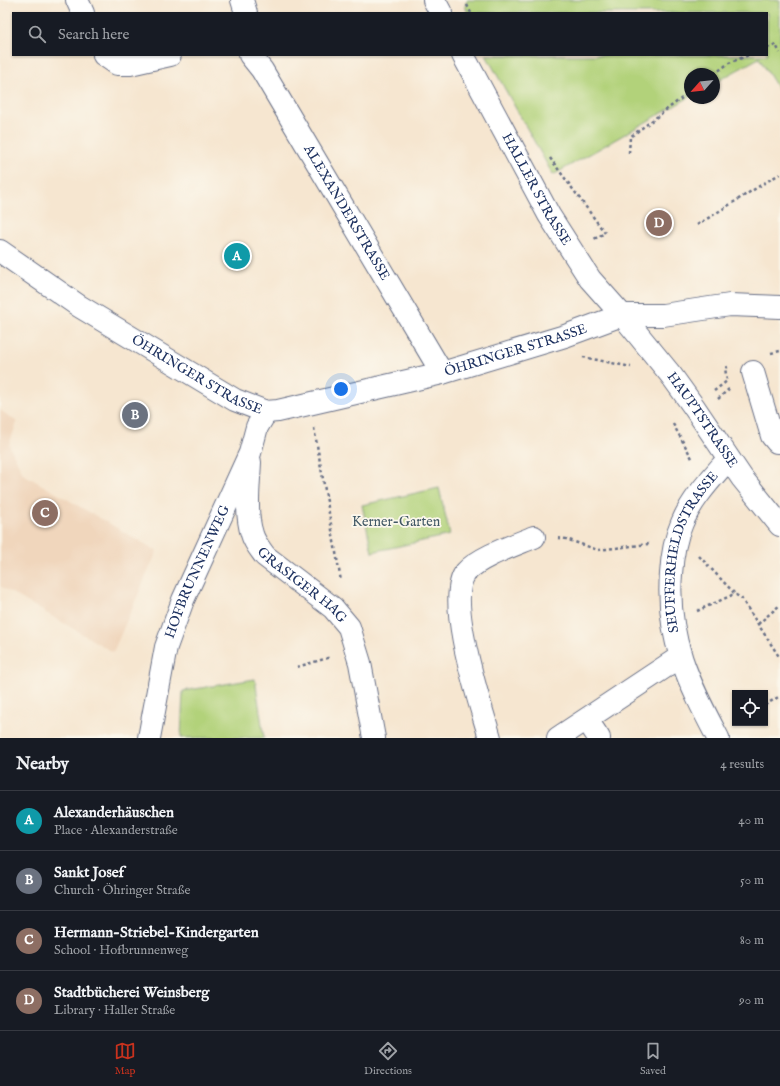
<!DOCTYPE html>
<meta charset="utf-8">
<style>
body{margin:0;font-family:"IM FELL English",serif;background:#242831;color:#f1f3f6}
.controls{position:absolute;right:12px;bottom:12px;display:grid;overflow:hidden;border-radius:0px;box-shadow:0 1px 3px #0004}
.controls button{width:36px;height:36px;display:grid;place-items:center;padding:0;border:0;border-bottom:1px solid #363941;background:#171b24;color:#f1f3f6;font:20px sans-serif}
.compass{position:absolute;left:684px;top:68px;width:36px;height:36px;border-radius:50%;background:#171b24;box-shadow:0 1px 3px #0004;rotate:243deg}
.you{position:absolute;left:341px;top:389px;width:14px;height:14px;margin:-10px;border:3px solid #fff;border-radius:50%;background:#1a73e8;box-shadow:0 0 0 6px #1a73e833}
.badge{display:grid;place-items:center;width:26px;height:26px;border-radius:50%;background:#c8321e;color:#fff;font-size:13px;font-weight:700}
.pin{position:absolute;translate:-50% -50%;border:2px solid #fff;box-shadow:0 1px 4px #0006}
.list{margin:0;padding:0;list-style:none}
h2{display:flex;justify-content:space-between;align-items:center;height:52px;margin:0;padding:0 16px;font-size:17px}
h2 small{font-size:13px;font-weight:400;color:#9ea1a6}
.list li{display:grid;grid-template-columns:26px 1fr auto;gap:12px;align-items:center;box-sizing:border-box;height:60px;padding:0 16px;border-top:1px solid #363941}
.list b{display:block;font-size:15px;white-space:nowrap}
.list p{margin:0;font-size:13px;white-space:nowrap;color:#9ea1a6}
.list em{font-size:13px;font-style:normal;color:#9ea1a6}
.icon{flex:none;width:22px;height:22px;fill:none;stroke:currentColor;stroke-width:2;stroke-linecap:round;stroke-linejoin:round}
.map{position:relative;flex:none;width:780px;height:738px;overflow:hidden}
.search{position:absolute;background:#171b24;box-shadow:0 1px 3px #0004;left:12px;right:12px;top:12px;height:44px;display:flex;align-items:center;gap:10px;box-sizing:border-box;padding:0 14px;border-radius:0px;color:#9ea1a6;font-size:15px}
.sheet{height:292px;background:#171b24}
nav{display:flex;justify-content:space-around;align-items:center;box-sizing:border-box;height:56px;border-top:1px solid #363941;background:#171b24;font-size:11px;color:#9ea1a6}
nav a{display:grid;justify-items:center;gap:2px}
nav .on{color:#c8321e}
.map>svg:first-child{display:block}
.built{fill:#f0d6bc}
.green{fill:#b2d27a;stroke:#66806c}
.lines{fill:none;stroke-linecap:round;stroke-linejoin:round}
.minor-casing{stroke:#686f86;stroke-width:24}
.path{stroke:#686f86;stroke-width:2.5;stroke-dasharray:3 3;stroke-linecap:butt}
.minor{stroke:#fff;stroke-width:22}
.labels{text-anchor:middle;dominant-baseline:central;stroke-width:3.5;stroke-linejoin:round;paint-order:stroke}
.street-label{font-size:14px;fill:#1b2f5e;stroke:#fbf7ec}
.park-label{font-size:14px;fill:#415865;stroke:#fbf7ec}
</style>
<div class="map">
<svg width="780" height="738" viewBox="0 0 780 738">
<rect width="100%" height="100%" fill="#fbf7ec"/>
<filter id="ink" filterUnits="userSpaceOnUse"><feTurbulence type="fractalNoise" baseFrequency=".025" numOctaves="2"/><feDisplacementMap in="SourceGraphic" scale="8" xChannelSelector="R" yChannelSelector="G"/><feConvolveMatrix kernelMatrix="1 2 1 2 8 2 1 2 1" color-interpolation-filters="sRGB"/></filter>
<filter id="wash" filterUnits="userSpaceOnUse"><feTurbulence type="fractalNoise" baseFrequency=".012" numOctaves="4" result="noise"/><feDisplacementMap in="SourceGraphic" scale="16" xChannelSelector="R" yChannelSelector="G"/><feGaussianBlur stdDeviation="0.9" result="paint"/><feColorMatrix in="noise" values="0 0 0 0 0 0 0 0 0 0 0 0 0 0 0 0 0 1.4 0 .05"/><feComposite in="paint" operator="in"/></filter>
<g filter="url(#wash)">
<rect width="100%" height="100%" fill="#f6e6d0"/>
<path class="built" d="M 0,410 L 17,422 L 9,445 L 23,474 L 157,551 L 113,652 L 0,586 Z"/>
<path class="green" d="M 467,0 L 780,0 L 780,92 L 759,58 L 714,83 L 714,74 L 690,74 L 690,97 L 553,175 L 486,55 L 767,55 L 767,13 L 468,13 L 465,6 Z
M 439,488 L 450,535 L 372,552 L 362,505 Z
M 255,679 L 264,738 L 181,738 L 183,691 Z"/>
</g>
<g filter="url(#ink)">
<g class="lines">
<defs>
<g id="minor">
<path d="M 77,0 L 83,13"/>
<path d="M 242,0 L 246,13"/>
<path d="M 434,0 L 441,13"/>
<path d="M 104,55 L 117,64 L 130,64 L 170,55"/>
<path id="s1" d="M 250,55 L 262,70 L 442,373"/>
<path id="s2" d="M 463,55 L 549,215 L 590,279 L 622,315 L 671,375 L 694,407 L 742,478 L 780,525"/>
<path id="s3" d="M 0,251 L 79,306 L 235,400 L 266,412 L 278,411 L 442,373 L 565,336 L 622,315 L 663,315 L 730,305 L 780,307"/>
<path d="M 753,372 L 772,436 L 777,442 L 780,442"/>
<path id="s4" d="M 250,462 C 249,484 245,513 252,534 C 254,542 260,549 265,556 L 333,608 L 349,627 L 360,663 L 374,738"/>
<path d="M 587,720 L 599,738"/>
<path id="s5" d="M 149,738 L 166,647 L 183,600 L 250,453 L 257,427 L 266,412"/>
<path d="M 490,738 C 481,706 444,598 466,572 C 479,557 515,545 534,537"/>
<path d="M 558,738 L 680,657"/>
<path id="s6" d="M 718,738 C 689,683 666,638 671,574 C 672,557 675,539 682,523 C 692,499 711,479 728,459"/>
</g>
</defs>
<use href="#minor" class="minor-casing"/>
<path class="path" d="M 467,5 L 471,13
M 767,48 L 776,45 L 780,53
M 714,74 L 729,63 L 749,55
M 629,153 L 630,137 L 690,92
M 550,158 L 605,233 L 594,239
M 697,225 L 766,182 L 780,174
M 771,353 L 780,351
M 583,357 L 631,367
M 714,391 L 727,381 L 725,368 L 728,367
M 718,399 L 731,387
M 673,424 L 693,460
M 314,428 L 341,581
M 558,538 L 566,539 L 598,550 L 649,544
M 699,556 L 736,595
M 697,611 L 732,595 L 736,595 L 741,598 L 780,658
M 758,624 L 780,605
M 297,667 L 331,657
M 765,705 L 780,696"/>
<use href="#minor" class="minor"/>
</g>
</g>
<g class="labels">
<g class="street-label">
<text stroke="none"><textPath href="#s2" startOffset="153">HALLER STRASSE</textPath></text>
<text stroke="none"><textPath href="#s1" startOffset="185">ALEXANDERSTRASSE</textPath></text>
<text stroke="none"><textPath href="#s3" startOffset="569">ÖHRINGER STRASSE</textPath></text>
<text stroke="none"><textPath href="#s3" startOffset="233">ÖHRINGER STRASSE</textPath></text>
<text stroke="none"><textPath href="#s2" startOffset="438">HAUPTSTRASSE</textPath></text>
<text stroke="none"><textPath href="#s6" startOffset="200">SEUFFERHELDSTRASSE</textPath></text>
<text stroke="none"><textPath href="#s5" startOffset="174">HOFBRUNNENWEG</textPath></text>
<text stroke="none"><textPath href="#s4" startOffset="145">GRASIGER HAG</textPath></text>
</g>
<g class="park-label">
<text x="396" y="522">Kerner-Garten</text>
</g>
</g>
</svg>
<div class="controls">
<button><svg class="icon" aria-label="locate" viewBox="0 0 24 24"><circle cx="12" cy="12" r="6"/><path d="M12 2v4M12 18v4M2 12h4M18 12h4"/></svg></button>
</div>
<svg class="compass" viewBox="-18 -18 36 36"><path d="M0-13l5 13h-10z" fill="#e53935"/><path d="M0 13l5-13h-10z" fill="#9ea1a6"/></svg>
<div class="you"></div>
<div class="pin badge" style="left:237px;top:256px;background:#0f9aa8">A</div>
<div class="pin badge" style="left:135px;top:415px;background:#6b7280">B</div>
<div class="pin badge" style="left:45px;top:513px;background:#8d6e63">C</div>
<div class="pin badge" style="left:659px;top:223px;background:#8d6e63">D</div>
<div class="search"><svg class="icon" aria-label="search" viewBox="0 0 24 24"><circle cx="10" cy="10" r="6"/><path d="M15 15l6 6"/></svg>Search here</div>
</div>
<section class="sheet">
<h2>Nearby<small>4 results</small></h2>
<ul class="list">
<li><span class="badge" style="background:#0f9aa8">A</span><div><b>Alexanderhäuschen</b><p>Place · Alexanderstraße</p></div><em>40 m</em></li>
<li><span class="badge" style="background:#6b7280">B</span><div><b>Sankt Josef</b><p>Church · Öhringer Straße</p></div><em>50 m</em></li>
<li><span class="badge" style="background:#8d6e63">C</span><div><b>Hermann-Striebel-Kindergarten</b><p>School · Hofbrunnenweg</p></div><em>80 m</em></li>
<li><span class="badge" style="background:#8d6e63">D</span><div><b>Stadtbücherei Weinsberg</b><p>Library · Haller Straße</p></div><em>90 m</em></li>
</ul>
</section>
<nav>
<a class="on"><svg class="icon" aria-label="map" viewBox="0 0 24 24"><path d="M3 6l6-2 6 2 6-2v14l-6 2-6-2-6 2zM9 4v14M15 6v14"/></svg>Map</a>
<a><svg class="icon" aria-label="directions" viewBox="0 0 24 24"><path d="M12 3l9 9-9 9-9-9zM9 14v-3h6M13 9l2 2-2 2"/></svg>Directions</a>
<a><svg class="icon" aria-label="saved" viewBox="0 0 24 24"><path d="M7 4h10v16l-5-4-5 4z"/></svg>Saved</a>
</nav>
